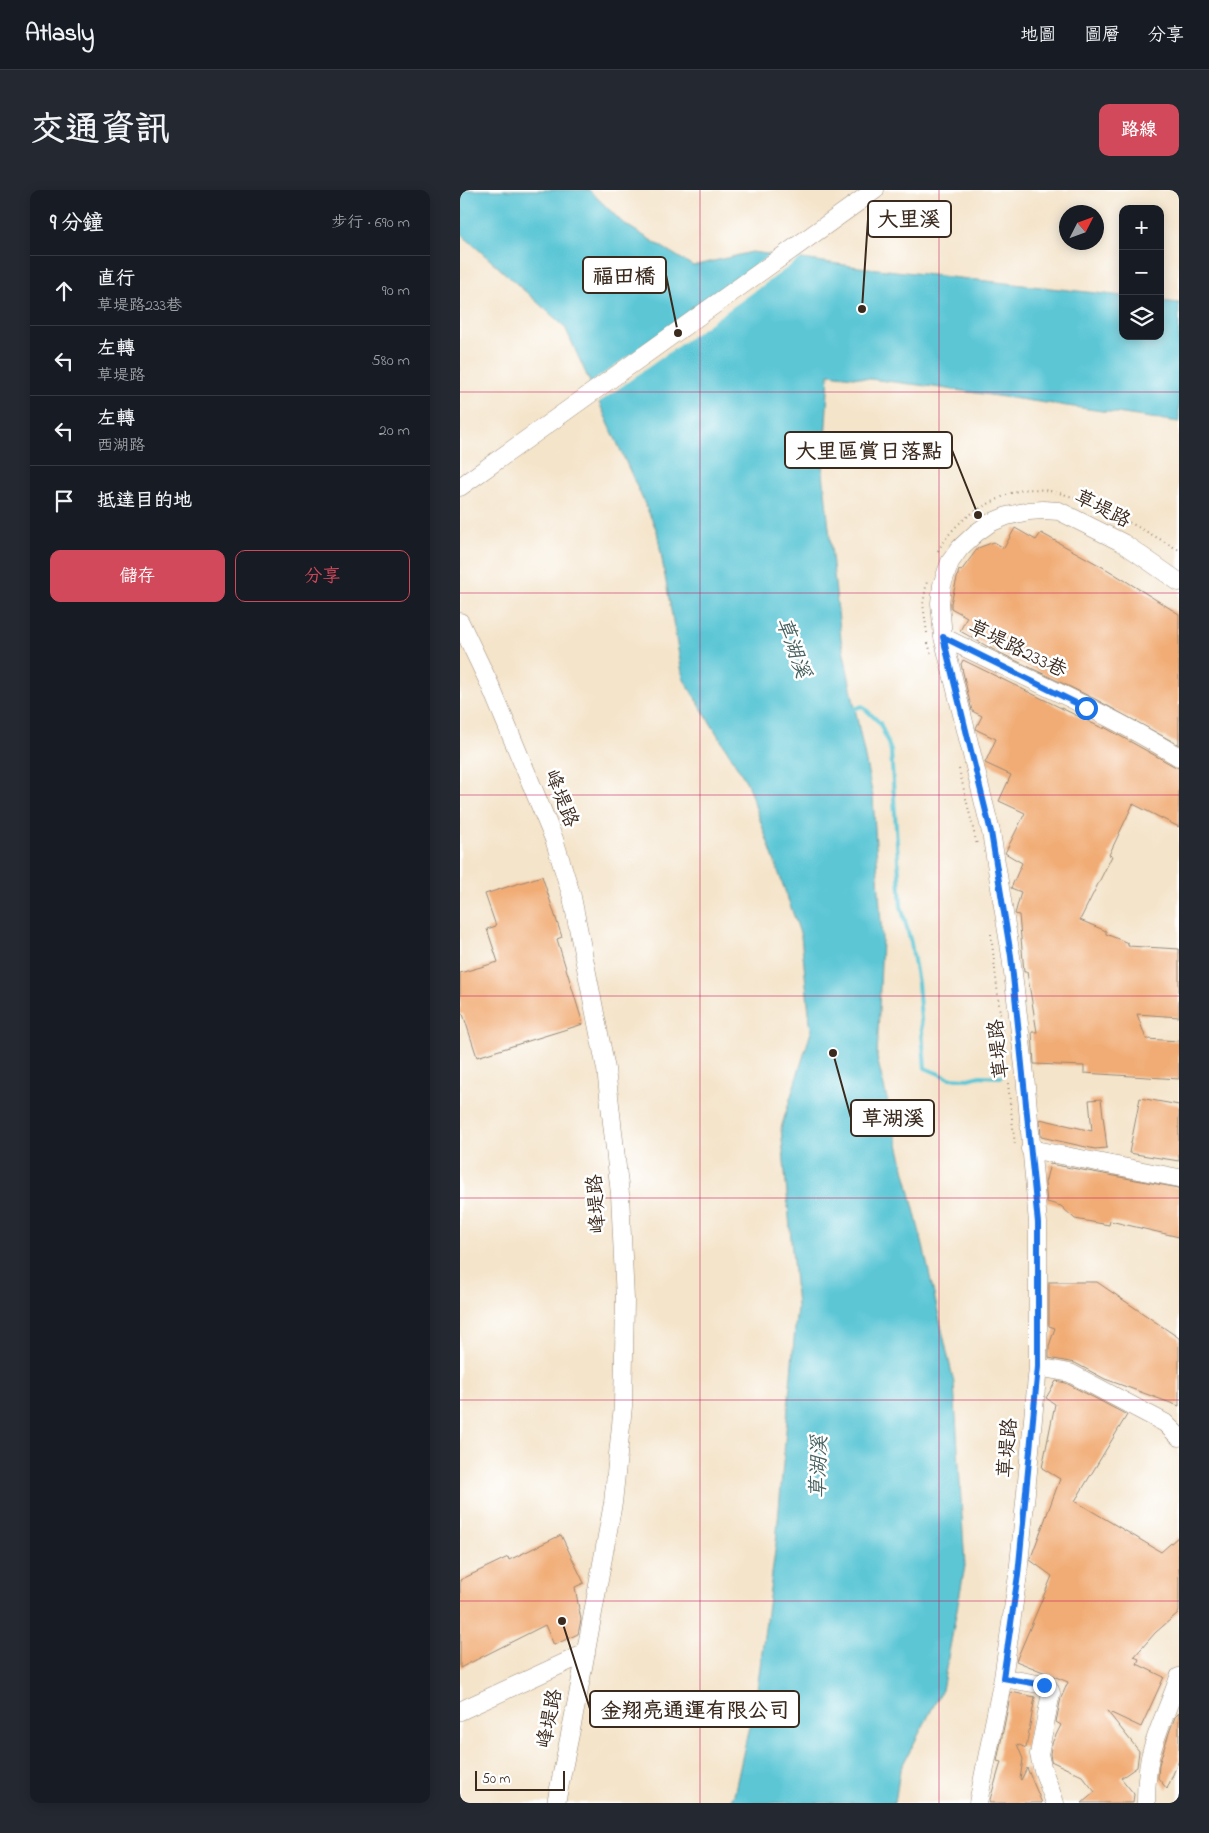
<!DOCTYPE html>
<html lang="zh-TW">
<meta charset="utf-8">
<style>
body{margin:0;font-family:"Indie Flower","LXGW WenKai TC",sans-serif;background:#242831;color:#f1f3f6}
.controls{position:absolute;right:15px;top:15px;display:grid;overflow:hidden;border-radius:10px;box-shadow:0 2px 12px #0003}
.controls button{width:45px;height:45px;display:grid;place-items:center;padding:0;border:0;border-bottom:1px solid #363941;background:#171b24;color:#f1f3f6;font:25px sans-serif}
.compass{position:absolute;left:599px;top:15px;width:45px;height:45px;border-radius:50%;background:#171b24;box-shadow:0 2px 12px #0003;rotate:48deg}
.scale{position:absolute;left:15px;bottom:12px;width:90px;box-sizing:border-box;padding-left:5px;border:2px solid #3b2a1e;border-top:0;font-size:14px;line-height:18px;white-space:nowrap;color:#3b2a1e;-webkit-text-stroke:4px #fff;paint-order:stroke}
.stop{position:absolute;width:15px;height:15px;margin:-11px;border:4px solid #1a73e8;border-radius:50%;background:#fff}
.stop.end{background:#1a73e8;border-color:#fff;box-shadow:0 1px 5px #0008}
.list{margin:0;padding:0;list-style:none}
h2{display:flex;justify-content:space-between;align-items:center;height:65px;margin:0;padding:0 20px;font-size:21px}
h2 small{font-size:16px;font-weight:400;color:#9ea1a6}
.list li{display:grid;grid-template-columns:32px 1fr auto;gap:15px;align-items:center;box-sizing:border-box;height:70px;padding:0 20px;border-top:1px solid #363941}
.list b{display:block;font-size:19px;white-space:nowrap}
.list p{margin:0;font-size:16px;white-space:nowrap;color:#9ea1a6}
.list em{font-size:16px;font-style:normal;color:#9ea1a6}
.actions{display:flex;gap:10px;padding:15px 20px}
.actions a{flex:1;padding:11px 0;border:1px solid #d1495b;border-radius:10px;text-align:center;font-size:18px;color:#d1495b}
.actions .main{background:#d1495b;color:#fff}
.icon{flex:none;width:28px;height:28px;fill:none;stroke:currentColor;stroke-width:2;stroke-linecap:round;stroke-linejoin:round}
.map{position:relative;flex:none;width:719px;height:1613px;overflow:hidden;border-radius:10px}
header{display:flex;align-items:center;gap:30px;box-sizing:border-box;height:70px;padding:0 25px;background:#171b24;border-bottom:1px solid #363941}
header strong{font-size:24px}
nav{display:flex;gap:28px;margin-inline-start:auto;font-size:18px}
.intro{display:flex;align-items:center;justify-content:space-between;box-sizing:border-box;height:120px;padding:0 30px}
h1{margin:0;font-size:35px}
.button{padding:12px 22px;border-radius:10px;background:#d1495b;color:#fff;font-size:18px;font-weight:700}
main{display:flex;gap:30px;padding:0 30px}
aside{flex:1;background:#171b24;border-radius:10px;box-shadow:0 2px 12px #0003}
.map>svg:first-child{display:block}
.water{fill:#5bc6d5;stroke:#4b787a}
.pier{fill:#f4e4ca}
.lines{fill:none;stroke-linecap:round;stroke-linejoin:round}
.stream{stroke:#5bc6d5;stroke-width:4}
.building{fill:#f1ac75}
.minor-casing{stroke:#988774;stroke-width:19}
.path{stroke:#988774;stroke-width:2;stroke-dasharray:1 4;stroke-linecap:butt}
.minor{stroke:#fff;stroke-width:18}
.route{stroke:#1a73e8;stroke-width:6}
.grid{fill:none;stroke:#c2185b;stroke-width:1;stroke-opacity:0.55}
.labels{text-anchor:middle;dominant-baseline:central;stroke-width:5;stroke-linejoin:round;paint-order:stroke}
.street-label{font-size:20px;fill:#3b2a1e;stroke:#fff}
.water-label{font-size:21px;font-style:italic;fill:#46615e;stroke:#fff}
.leader{fill:none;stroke:#3b2a1e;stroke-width:2}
.callout-dot{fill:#3b2a1e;stroke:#fff;stroke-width:2}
.callout{fill:#fff;stroke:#3b2a1e;stroke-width:2}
.callout-label{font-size:21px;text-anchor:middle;font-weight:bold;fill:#3b2a1e}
</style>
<header>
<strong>Atlasly</strong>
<nav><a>地圖</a><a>圖層</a><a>分享</a></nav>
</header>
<div class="intro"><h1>交通資訊</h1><a class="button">路線</a></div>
<main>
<aside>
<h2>9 分鐘<small>步行 · 690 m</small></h2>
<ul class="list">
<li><svg class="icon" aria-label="ahead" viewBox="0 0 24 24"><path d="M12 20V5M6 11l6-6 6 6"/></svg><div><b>直行</b><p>草堤路233巷</p></div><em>90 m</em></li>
<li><svg class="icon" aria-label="left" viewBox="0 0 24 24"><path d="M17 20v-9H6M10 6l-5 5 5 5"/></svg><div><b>左轉</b><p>草堤路</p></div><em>580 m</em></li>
<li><svg class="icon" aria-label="left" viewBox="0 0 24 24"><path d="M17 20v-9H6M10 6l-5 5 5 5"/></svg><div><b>左轉</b><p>西湖路</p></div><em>20 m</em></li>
<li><svg class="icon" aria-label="arrive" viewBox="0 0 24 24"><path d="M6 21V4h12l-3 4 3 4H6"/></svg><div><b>抵達目的地</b></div></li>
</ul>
<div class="actions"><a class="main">儲存</a><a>分享</a></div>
</aside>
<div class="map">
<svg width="719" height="1613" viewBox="0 0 719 1613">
<rect width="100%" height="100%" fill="#fff"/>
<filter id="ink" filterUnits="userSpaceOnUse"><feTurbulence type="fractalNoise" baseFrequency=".02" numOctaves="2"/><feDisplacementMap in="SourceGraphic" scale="10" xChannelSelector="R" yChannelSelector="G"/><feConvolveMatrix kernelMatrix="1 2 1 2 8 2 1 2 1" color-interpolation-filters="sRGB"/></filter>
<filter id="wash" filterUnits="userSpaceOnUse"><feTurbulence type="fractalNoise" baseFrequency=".0096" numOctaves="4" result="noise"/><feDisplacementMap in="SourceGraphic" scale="20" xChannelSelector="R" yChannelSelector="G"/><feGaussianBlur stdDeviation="1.12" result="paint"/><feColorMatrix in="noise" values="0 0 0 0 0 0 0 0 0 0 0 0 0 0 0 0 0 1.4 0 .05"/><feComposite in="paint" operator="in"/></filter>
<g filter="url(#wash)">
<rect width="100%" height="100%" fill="#f4e4ca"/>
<path class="water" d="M 0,0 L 129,0 L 163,33 L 233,76 L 292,62 L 399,77 L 663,106 L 663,146 L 700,146 L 700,111 L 719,113 L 719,232 L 467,196 L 369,184 L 363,283 L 381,449 L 413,607 L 422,749 L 417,868 L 464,1060 L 494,1193 L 505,1376 L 482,1500 L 440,1580 L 435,1613 L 269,1613 L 274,1605 L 297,1500 L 316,1353 L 337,1116 L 321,938 L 351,842 L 341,746 L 287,593 L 223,488 L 197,341 L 105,137 L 0,43 Z"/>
<path class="pier" d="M 314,62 L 344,66 L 137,214 L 128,195 Z"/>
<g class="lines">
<path class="stream" d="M 392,520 L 402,516 L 420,533 L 431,561 L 441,716 L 451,753 L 458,793 L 465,878 L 489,888 L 508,889 L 520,886 L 541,887"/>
</g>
<g id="blocks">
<path class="building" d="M 555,338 L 576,350 L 581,343 L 648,380 L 719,424 L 719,555 L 637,510 L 532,459 L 500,441 L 507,427 L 491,418 L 491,413 L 499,380 L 501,381 L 518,358 L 534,352 L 544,358 Z
M 503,470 L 644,539 L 644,537 L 714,576 L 719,578 L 719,637 L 673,614 L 649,665 L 652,666 L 620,730 L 646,741 L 646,744 L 668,753 L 668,756 L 719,759 L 719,827 L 677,824 L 686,849 L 719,851 L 719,889 L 624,883 L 624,876 L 574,874 L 572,842 L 577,842 L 567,782 L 564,782 L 559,725 L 555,724 L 561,702 L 551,698 L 562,673 L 545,663 L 565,623 L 539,611 L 551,585 L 525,573 L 536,549 L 517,540 L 516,538 L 522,526 L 512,521 L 501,474 Z
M 82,686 L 102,747 L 97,749 L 123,834 L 17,867 L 3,824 L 0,824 L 0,783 L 38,772 L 27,739 L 36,736 L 25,704 Z
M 680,908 L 719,915 L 719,971 L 669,963 Z
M 641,909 L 647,958 L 635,959 L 581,947 L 580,929 L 632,941 L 629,910 Z
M 590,974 L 719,998 L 719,1047 L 650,1031 L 649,1035 L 615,1029 L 601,1016 L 587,1012 L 585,993 Z
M 589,1092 L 637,1092 L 719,1148 L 719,1216 L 645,1189 L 615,1173 L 589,1168 L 589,1156 L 595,1138 L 589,1136 Z
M 596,1191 L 606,1193 L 667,1225 L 615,1311 L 701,1362 L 719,1346 L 719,1422 L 695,1443 L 674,1467 L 679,1469 L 677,1474 L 704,1487 L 681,1537 L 647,1521 L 679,1561 L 677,1577 L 661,1588 L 674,1604 L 673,1613 L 622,1613 L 635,1602 L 622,1586 L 591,1571 L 590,1564 L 592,1553 L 601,1535 L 596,1532 L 601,1508 L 608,1492 L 556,1471 L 592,1386 L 570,1370 L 600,1289 L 582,1278 L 595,1214 L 586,1208 Z
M 101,1345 L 124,1393 L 115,1397 L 121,1430 L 118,1444 L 94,1455 L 85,1435 L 0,1478 L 0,1390 L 48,1367 L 49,1370 Z
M 551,1502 L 575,1507 L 566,1558 L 557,1554 L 563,1569 L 560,1589 L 561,1590 L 567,1578 L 582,1613 L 529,1613 L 541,1572 L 537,1571 Z
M 719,1523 L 719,1570 L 707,1599 L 698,1588 L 699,1574 L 710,1540 L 715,1527 Z"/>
</g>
</g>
<g filter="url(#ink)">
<use href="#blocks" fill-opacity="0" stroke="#988774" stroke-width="1"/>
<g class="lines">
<defs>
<path id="minor" d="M 0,297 L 415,0
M 0,432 L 30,495 L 70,591 L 94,649 L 112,707 L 146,879 L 160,1004 L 165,1110 L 163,1216 L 153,1313 L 118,1505 L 96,1613
M 483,447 C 562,486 644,521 719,567
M 570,959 L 719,988
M 578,1177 L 610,1183 L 705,1233 L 719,1247
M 543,1488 L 584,1495 L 589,1498 L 591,1503 L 579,1564 L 582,1577 L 595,1613
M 0,1521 L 126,1463
M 518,1613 L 543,1488 L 558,1385 L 578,1177 L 578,1033 L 565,885 L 551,766 L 531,642 L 483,447 L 480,413 L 482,395 L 490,372 L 500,358 L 516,343 L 530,333 L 547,326 L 569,321 L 583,320 L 599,321 L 663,353 L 719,392
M 686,1613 C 686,1597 687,1582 690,1567 C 697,1539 710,1514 719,1487"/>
</defs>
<use href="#minor" class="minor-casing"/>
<path class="path" d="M 478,361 C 490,339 507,324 530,313 C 539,309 548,303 558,301 C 601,289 681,339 719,360
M 467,443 L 463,414 L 467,391
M 468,453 L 471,463
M 499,579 L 517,655
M 531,744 L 555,955"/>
<use href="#minor" class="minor"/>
</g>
</g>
<g class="lines" filter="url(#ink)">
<path class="route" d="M 584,1495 L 543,1488 L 558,1385 L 578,1177 L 578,1033 L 551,766 L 531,642 L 483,447 L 626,518"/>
</g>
<path class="grid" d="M 240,0 L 240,1613M 479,0 L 479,1613M 0,202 L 719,202M 0,403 L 719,403M 0,605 L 719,605M 0,806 L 719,806M 0,1008 L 719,1008M 0,1210 L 719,1210M 0,1411 L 719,1411"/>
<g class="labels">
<g class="street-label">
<text transform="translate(642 320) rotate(27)">草堤路</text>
<text transform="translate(557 460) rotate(26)">草堤路233巷</text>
<text transform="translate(100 609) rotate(68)">峰堤路</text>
<text transform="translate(540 859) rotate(-96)">草堤路</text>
<text transform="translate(138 1014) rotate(-94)">峰堤路</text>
<text transform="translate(549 1258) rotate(-85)">草堤路</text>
<text transform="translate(91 1529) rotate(-79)">峰堤路</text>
</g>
<g class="water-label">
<text transform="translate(332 458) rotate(70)">草湖溪</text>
<text transform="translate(360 1277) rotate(-88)">草湖溪</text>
</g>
</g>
<path class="leader" d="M402 119L408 29M218 143L206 85M518 325L492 260M373 863L391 928M102 1431L130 1519"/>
<g class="callout-dot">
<circle cx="402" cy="119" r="5"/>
<circle cx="218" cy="143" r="5"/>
<circle cx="518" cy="325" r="5"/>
<circle cx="373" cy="863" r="5"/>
<circle cx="102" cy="1431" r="5"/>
</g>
<g class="callout">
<rect x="408" y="11" width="83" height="36" rx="5"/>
<rect x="123" y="67" width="83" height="36" rx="5"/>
<rect x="325" y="242" width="167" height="36" rx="5"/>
<rect x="391" y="910" width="83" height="36" rx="5"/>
<rect x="130" y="1501" width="209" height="36" rx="5"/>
</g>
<g class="callout-label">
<text x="449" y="36">大里溪</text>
<text x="164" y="93">福田橋</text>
<text x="409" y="268">大里區賞日落點</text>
<text x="433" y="935">草湖溪</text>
<text x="235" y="1527">金翔亮通運有限公司</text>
</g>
</svg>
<div class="controls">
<button>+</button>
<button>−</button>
<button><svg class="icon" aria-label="layers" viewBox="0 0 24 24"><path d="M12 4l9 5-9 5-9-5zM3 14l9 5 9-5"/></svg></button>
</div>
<svg class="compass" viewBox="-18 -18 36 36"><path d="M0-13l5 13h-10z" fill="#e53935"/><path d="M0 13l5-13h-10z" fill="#9ea1a6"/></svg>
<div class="scale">50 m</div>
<div class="stop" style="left:626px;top:518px"></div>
<div class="stop end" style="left:584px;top:1495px"></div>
</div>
</main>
